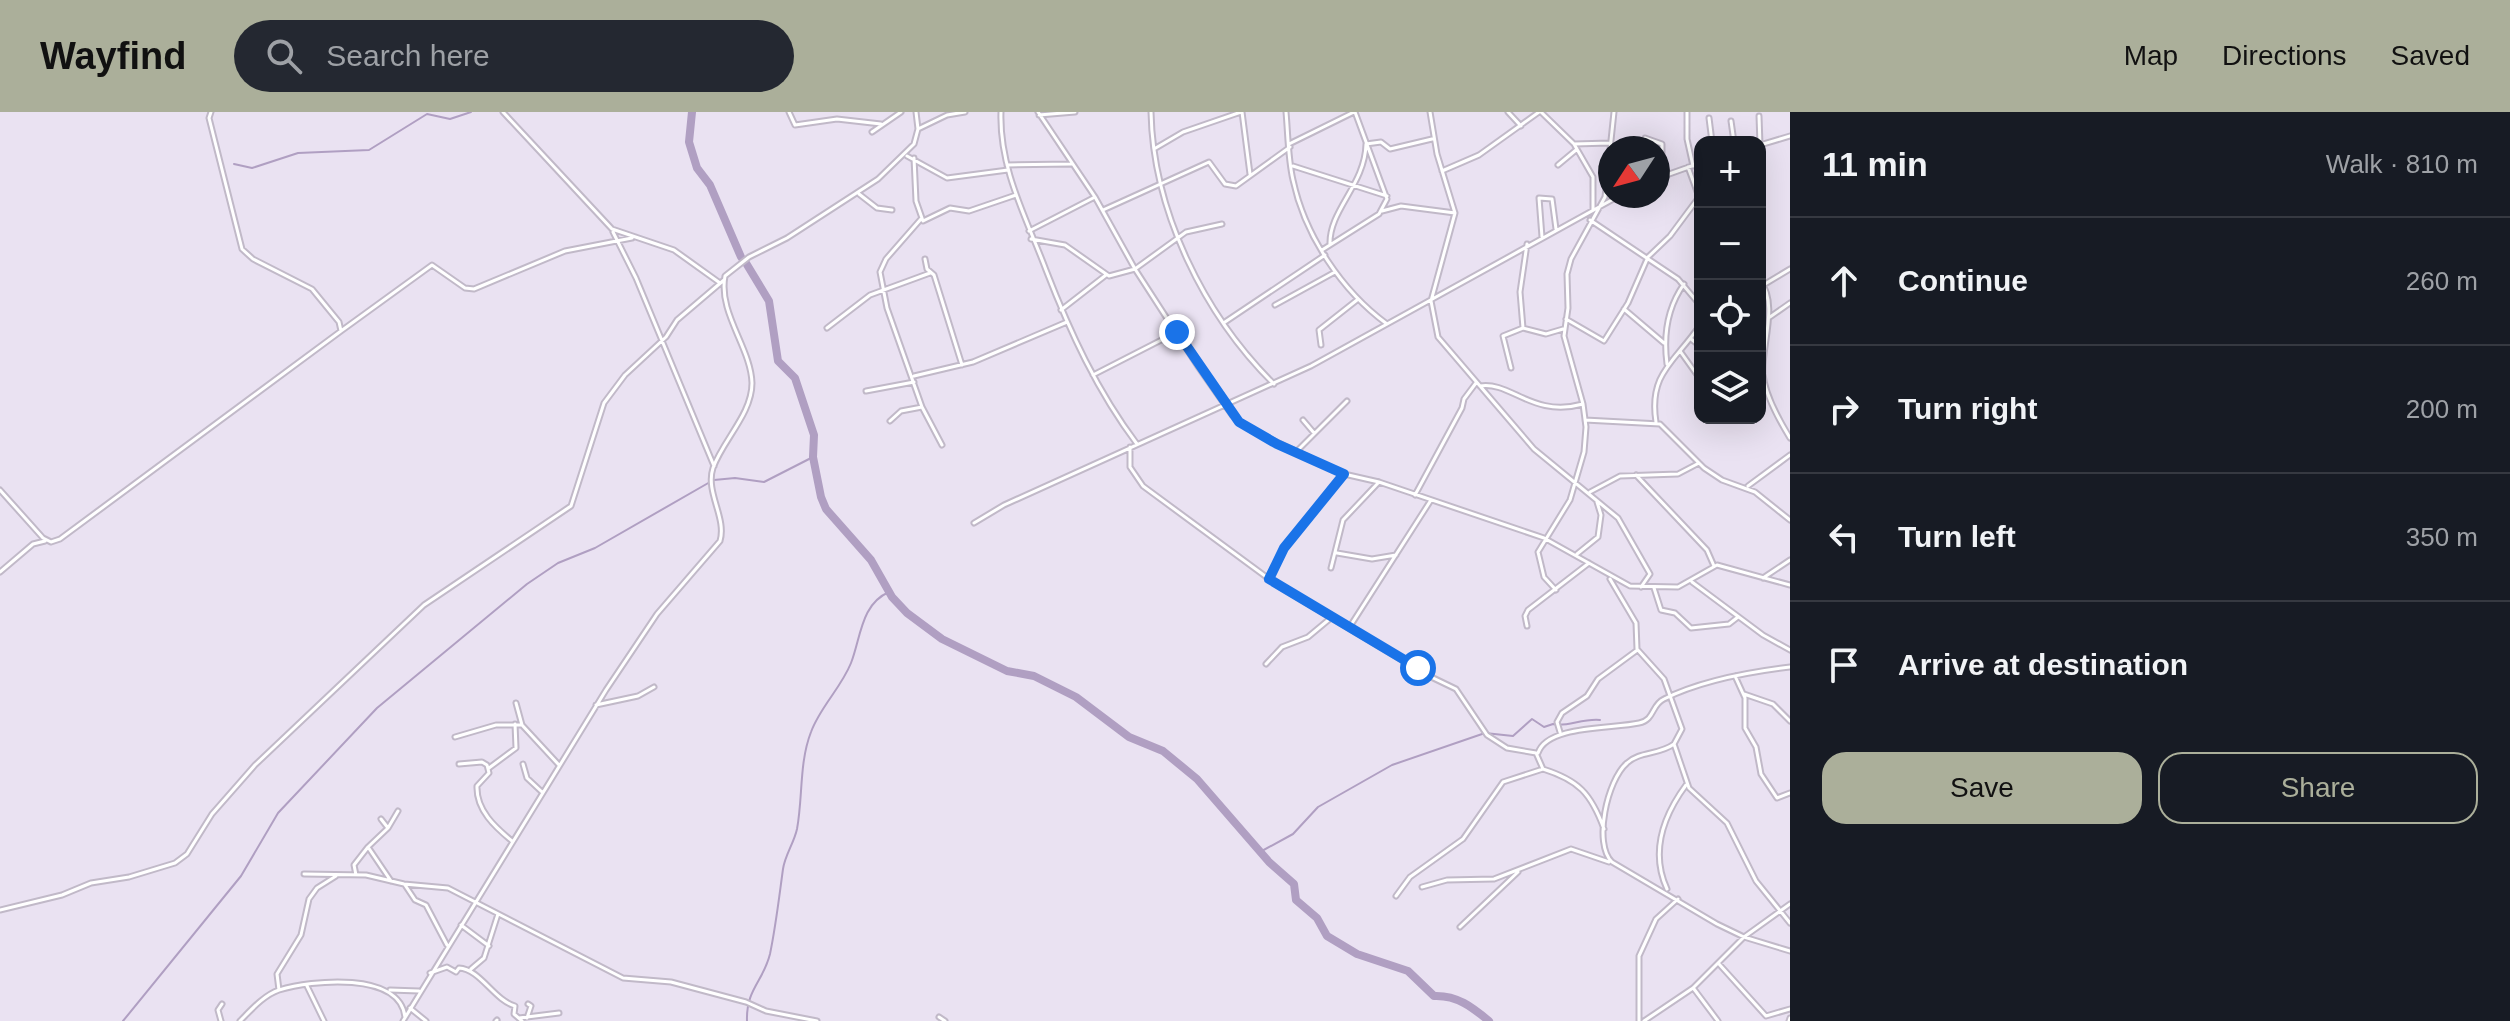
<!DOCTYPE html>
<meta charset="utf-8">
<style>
body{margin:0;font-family:Arial,sans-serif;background:#242831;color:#f1f3f6}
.controls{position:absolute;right:24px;top:24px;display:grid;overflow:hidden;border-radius:16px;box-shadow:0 8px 32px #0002}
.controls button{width:72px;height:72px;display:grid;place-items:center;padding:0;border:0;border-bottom:2px solid #363941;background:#171b24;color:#f1f3f6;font:40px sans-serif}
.compass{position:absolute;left:1598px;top:24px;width:72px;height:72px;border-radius:50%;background:#171b24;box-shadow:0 8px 32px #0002;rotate:234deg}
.stop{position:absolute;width:24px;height:24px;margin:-18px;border:6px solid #1a73e8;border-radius:50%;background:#fff}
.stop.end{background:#1a73e8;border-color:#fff;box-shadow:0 2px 8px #0008}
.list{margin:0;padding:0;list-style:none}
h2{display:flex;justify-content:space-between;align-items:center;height:104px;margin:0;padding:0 32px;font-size:34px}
h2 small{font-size:26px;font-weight:400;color:#9ea1a6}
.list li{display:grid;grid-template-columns:52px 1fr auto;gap:24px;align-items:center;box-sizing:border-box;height:128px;padding:0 32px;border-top:2px solid #363941}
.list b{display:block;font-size:30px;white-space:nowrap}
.list em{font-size:26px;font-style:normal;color:#9ea1a6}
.actions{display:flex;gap:16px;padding:24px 32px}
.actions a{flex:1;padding:18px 0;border:2px solid #abaf9a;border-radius:24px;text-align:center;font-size:28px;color:#abaf9a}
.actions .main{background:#abaf9a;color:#111}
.icon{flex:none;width:44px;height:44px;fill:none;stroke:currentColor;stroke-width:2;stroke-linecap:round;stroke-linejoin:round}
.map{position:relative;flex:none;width:1790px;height:909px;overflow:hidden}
header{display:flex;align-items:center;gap:48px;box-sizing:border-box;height:112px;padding:0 40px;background:#abaf9a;color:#111}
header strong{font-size:38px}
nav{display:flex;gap:44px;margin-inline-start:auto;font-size:28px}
.search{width:560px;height:72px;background:#242831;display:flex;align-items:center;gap:20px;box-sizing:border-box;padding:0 28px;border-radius:44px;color:#9ea1a6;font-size:30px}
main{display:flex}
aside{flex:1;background:#171b24}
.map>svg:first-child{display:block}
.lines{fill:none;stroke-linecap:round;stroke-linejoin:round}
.stream{stroke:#b09fc2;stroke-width:2}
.river{stroke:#b09fc2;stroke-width:8}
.street-casing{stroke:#c1b9c8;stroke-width:7}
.street{stroke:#fff;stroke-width:3}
.route{stroke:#1a73e8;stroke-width:10}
</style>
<header>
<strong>Wayfind</strong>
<div class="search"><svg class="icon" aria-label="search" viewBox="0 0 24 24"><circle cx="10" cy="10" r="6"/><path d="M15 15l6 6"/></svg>Search here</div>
<nav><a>Map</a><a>Directions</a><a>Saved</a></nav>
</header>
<main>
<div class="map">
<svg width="1790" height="909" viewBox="0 0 1790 909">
<rect width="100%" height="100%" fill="#eae2f2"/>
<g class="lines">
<path class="stream" d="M 234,52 L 252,56 L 298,41 L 369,38 L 427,2 L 450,7 L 471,0
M 714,368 L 735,366 L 764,370 L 813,345
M 1260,740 L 1293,722 L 1318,695 L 1392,653 L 1485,621 L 1513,624 L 1532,607 L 1544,615 L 1553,612 C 1565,616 1583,606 1600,608
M 123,909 L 241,764 L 278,701 L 377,596 L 527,472 L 558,451 L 595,436 L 710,370
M 747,909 C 746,877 763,870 770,842 C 776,813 779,786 783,757 C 785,743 794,731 797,717 C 803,685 799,651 811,620 C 820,595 841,576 851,551 C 861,525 861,492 889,480"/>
<path class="river" d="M 692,0 L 689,30 L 697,56 L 710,73 L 741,145
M 746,151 L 769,189 L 778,249 L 795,266 L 814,323 L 813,345 L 821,385 L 826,397 L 871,448 L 892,485 L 907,501 L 942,527 L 1007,559 L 1034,564 L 1076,585 L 1129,625 L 1163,639 L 1197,667 L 1269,750 L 1294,772 L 1296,788 L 1317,806 L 1327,824 L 1357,842 L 1408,859 L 1434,884 C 1457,883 1472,895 1489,909"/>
<defs>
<path id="street" d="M 503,0 L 612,117 L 674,138 L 720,171
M 789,0 L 795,13 L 837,7 L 881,12
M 1001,0 C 999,57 1027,107 1046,158 C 1070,220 1097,279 1137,332
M 1038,0 L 1095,85 L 1135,157 L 1199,256 L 1232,303 L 1251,318 L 1344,362 L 1379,370 L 1544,426 L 1630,474 L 1678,475 L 1717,453 L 1790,473
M 1151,0 C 1153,99 1204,203 1274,272
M 1242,0 L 1250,62
M 1286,0 C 1288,22 1288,47 1293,68 C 1305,124 1342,179 1387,212
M 1430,0 L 1437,42 L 1455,101 L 1431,189 L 1438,225 L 1534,337 L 1618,406 L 1650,462 L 1641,475
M 1508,0 L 1521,14
M 1541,0 L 1574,32 L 1610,31
M 1687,0 L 1687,27 L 1693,54
M 1039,3 L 1075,0
M 1759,4 L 1760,33
M 1709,6 L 1712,30
M 1731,9 L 1734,30
M 918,17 L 947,3 L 965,0
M 872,20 L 901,0
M 1645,26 L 1662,32 L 1662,62
M 1289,32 L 1354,0
M 1574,32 L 1593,65 L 1593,97
M 1760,33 L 1790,24
M 1154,37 L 1183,20 L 1241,0
M 907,44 L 947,66 L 1008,58
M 914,46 L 916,89 L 923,109 L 950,96 L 969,99 L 1016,83
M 1007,53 L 1071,52
M 1558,53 L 1576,38
M 1293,54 L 1387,84
M 1688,55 L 1699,85
M 1442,59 L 1479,43 L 1539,0
M 1658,66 L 1700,51
M 859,82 L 877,96 L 892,98
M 1103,98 L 1209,50 L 1225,72 L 1236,74 L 1290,35
M 1382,99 L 1401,94 L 1455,101
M 921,107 L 886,147 L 880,160 L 887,196 L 922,295 L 942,333
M 1590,108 L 1678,167 L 1700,193
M 1029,119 L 1095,85
M 613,120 L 636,166 L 714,354
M 1542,125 L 1539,86 L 1552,87 L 1556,117
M 1031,127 L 1065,133 L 1109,164 L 1135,157 L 1186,120 L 1222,112
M 1330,132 C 1329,98 1365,73 1366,32 L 1381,30 L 1390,37 L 1432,27
M 1527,132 L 1520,180 L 1523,216 L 1546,222 L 1563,217
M 1322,138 L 1379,102 L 1387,87 L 1355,0
M 925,147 L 927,157 L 934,163 L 962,253
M 1760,168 C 1779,193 1761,234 1763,262 C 1765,283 1779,308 1790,326
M 1760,175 L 1790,157
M 1275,193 L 1335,160
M 1624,197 L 1664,231
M 1061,198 L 1106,163
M 1770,205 L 1790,191
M 1566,207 L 1604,229 L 1628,191 L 1648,145 L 1670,124 L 1699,85
M 1225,210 L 1325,143
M 827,216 L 870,183 L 930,161
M 341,219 L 432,153 L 465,176 L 474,177 L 565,139 L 632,126
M 1691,227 L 1700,234
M 1321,233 L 1319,218 L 1357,188
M 1680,239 L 1700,267
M 1667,252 C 1663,222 1667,196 1684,172
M 1511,256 L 1503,224 L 1523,216
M 1093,263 L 1175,221
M 914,264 L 973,250 L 1067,210
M 1480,274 C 1511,269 1532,306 1583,292
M 866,279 L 914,270
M 1760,282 L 1766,277
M 1303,308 L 1314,321
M 1585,308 L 1660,312 L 1704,356 L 1722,368 L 1755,380 L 1790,408
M 890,309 L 901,299 L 922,295
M 1656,310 C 1648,261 1676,249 1700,213
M 1130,335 L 1130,355 L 1143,374 L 1280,475 L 1427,563 L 1456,577 L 1487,623 L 1507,636 L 1536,641 L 1543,657 C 1578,668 1591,681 1604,717
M 1296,340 L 1347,289
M 1636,363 L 1707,438 L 1714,454
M 1748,374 L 1790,343
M 0,378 L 43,426 L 51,430 L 60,427 L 341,219 L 339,210 L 312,177 L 253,147 L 242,137 L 209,6 L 211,0
M 1590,380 L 1620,364 L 1678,362 L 1699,351
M 1415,383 L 1462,296 L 1464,287 L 1476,271
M 974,411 L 1004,393 L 1311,254 L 1619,84
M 1337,441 L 1372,447 L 1396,443
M 1577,442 L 1598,425 L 1601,403 L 1597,390
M 1331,456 L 1343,408 L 1379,370
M 0,460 L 33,432 L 45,429
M 1763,466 L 1790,448
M 1269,467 L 1284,436 L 1344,362
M 1610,467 L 1636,511 L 1637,537 L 1664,567 L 1682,617 L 1674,632 L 1689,676 L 1727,711 L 1756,769 L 1790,811
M 1692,470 L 1763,523 L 1790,538
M 1654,476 L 1661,498 L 1675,501 L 1691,516 L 1729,512 L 1738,505
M 1556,478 L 1544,465 L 1538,440 L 1570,388 L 1584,340 L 1586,315 L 1583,292 L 1564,224 L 1568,196 L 1567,162 L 1571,147 L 1605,85 L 1614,0
M 1527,514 L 1525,504 L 1528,498 L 1589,451
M 1349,516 L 1431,388
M 1266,552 L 1282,535 L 1308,525 L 1332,505
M 1735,564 L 1745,586 L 1745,616 L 1756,635 L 1761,662 L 1777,686 L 1790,681
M 1744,582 L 1773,592 L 1790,609
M 516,591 L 522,613
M 596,593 L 638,584 L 654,575
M 1560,620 L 1557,610 L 1562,601 L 1587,584 L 1598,567 L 1636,539
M 455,625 L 496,613 L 522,613 L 559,653
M 1674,632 C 1659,643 1640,639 1627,651 C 1607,668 1593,732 1612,750 L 1717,812 L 1744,825 L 1790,839
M 1538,641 C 1547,613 1612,617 1639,611 C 1655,608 1651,593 1664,587 C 1702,568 1748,560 1790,555
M 459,652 L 482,650 L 487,653 L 489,661 L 477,674 C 476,698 495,715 512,729
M 523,652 L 527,666 L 542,680
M 489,656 L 516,636 L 515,612
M 381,707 L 388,716 L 368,735 L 391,769
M 388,716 L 398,699
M 304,762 L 366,763 L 404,772 L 448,776 L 623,866 L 671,870 L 746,890 L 766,899 L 817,909
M 356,763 L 354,753 L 368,735
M 405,773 L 415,788 L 426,793 L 447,833
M 1422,775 L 1447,768 L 1494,767 L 1571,737 L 1609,750
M 1667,777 C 1650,740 1664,703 1686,673
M 1396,784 L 1410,765 L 1463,727 L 1503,670 L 1543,657
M 0,798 L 62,783 L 91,771 L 129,765 L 175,751 L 187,742 L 212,702 L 255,653 L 424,493 L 571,394 L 604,291 L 625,263 L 666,225 L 677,208 L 724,168
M 461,813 L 489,834
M 1460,815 L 1518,760
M 1719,852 L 1766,904 L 1790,897
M 471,857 L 484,846 L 498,802
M 430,861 L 447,855 L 456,860 L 459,856 C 480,857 494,888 515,894 L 514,902 L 522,909
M 307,874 L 324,909
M 1694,877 L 1718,909
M 279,878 L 277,862 L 301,823 L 309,787 L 317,776 L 336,764
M 390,878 L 419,879
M 410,896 L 426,909
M 939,905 L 945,909
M 519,906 L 559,901
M 527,906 L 531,894 L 528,892
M 221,909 L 218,898 L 222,892
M 240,909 C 251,898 264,883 279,878 C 311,868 400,859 405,905
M 403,909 L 606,578 L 657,502 L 720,429 C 727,406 705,380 713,356 C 723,328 752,302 752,271 C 751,236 718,201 725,164 L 749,145 L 787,126 L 878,67 L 914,32 L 918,17 L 916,0
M 496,909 L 497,908
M 1639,909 L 1639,844 L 1656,807 L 1678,787
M 1644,909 L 1693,876 L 1744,825 L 1790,792
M 1789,909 L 1790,906"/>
</defs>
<use href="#street" class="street-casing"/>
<use href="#street" class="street"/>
</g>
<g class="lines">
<path class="route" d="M 1177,220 L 1239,310 L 1277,332 L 1344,362 L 1284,436 L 1269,467 L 1418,556"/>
</g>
</svg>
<div class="controls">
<button>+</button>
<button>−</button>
<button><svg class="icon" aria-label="locate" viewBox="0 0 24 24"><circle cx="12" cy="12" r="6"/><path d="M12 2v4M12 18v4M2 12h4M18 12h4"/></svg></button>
<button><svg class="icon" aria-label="layers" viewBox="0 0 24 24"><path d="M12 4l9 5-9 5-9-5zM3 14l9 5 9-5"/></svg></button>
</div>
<svg class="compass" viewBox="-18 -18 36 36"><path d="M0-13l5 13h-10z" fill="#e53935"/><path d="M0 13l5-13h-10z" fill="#9ea1a6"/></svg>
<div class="stop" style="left:1418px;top:556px"></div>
<div class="stop end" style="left:1177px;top:220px"></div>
</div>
<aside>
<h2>11 min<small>Walk · 810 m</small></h2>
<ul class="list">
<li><svg class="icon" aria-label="ahead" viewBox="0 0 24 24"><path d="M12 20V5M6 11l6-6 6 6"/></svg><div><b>Continue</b></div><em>260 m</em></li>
<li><svg class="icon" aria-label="right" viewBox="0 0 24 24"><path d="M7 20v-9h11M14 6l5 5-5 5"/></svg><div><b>Turn right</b></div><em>200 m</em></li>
<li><svg class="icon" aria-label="left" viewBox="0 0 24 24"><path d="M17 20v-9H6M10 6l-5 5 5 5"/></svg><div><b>Turn left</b></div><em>350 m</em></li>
<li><svg class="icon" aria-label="arrive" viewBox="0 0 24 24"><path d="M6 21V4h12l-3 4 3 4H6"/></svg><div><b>Arrive at destination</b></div></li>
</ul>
<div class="actions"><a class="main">Save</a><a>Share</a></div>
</aside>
</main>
